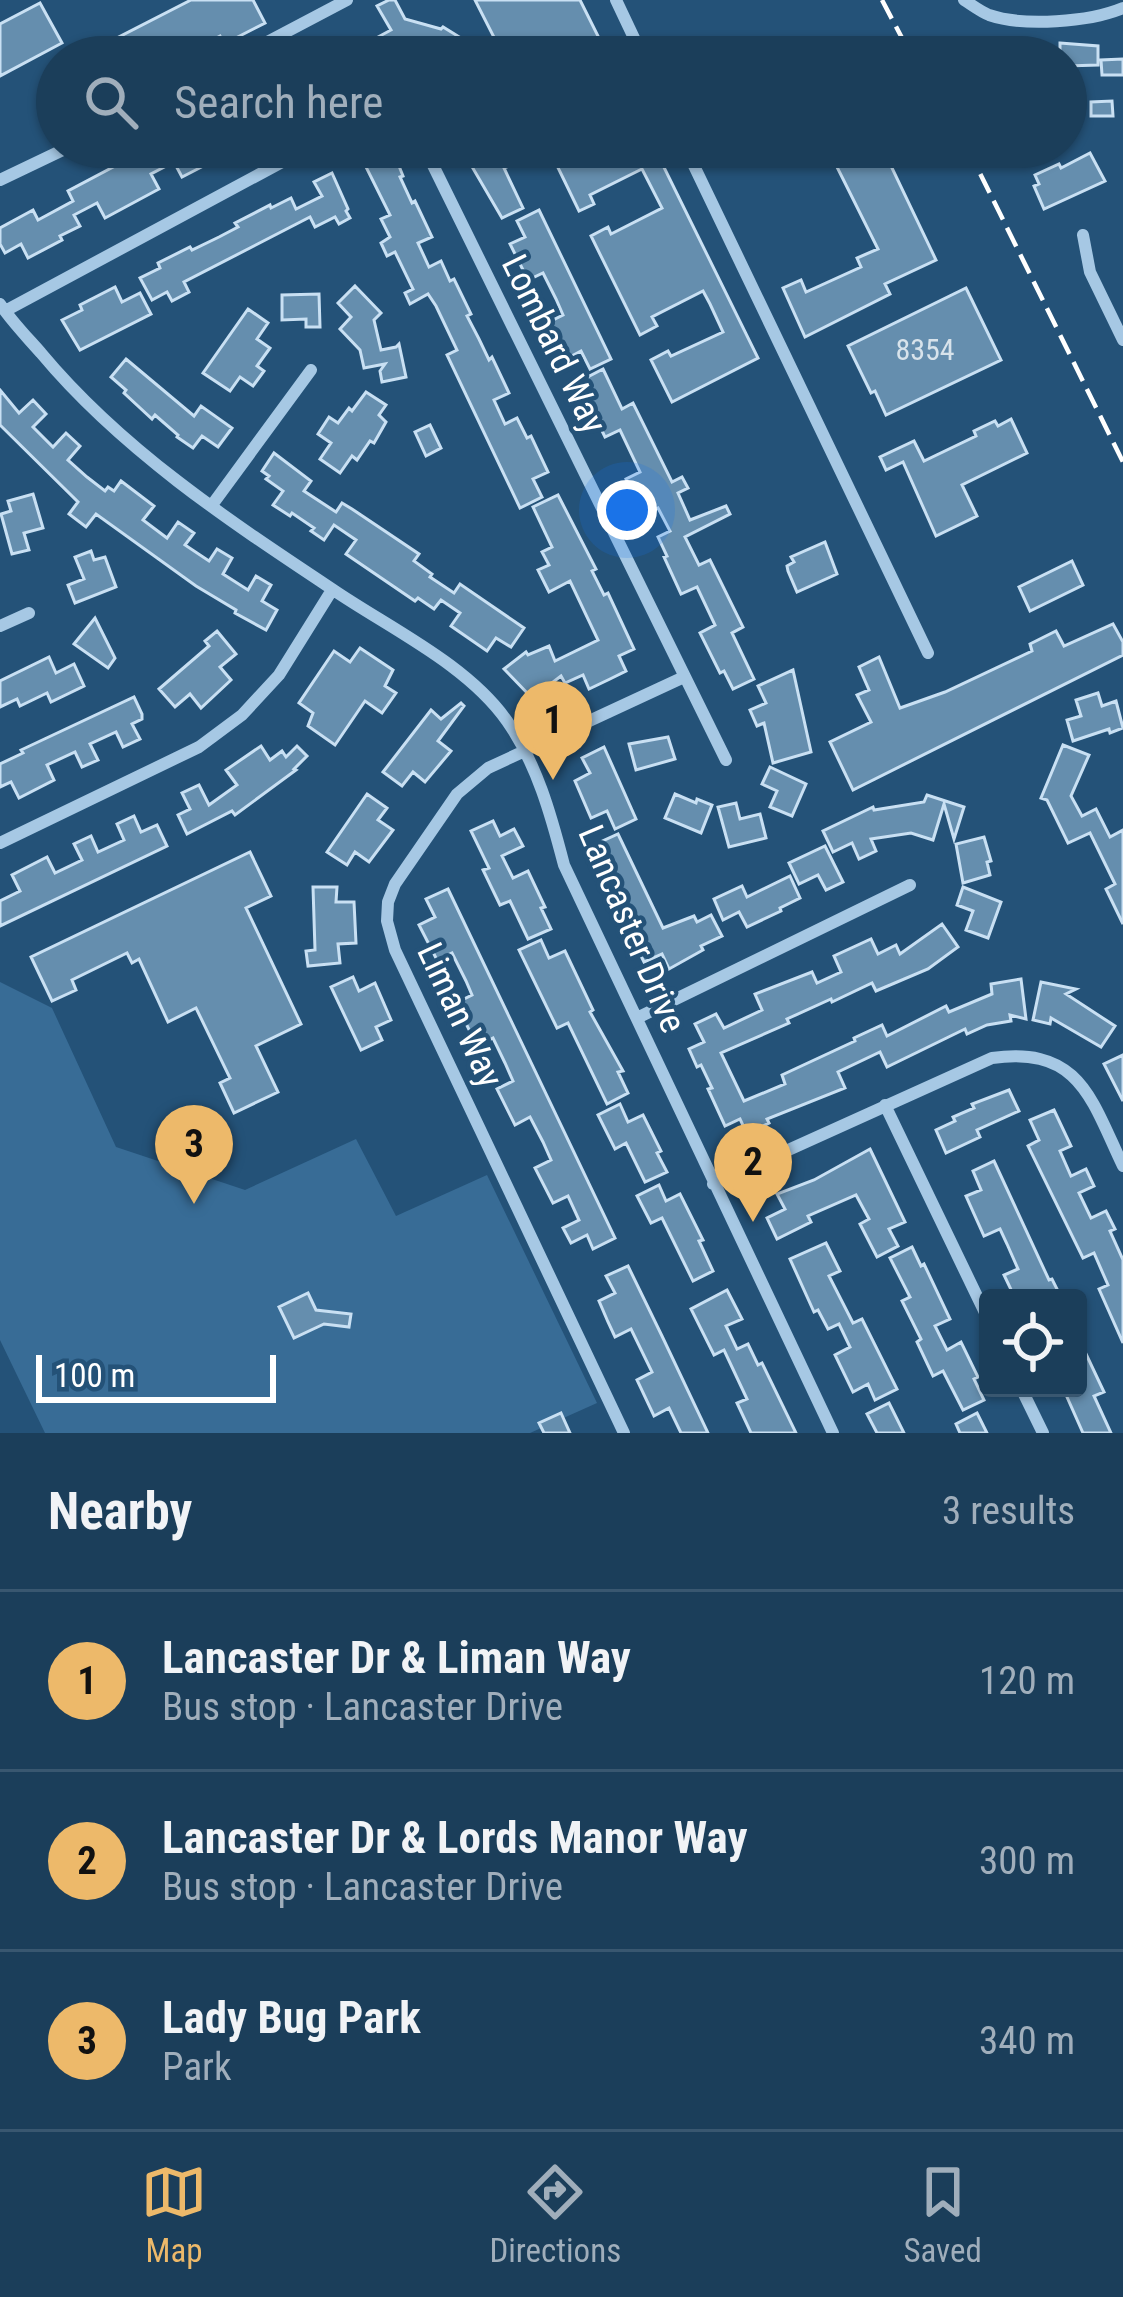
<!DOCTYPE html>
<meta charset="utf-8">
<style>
body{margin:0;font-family:"Roboto Condensed",sans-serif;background:#244560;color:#f1f3f6}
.controls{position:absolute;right:36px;bottom:36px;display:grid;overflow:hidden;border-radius:12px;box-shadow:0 3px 9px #0004}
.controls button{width:108px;height:108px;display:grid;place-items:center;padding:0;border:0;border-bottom:3px solid #395770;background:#1b3e5a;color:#f1f3f6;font:60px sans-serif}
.scale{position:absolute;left:36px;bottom:30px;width:240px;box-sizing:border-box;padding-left:12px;border:6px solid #fff;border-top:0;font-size:33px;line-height:42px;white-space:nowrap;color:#fff;-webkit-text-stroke:9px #245278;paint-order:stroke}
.you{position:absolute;left:627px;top:510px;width:42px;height:42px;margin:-30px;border:9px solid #fff;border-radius:50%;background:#1a73e8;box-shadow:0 0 0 18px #1a73e833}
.badge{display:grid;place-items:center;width:78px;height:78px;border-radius:50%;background:#edb96a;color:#111;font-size:39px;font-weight:700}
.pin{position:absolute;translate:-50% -99px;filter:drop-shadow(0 3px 6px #0008)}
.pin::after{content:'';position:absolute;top:63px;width:42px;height:36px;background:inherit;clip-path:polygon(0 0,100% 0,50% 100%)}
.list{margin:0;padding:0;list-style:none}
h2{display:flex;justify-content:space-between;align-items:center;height:156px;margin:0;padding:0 48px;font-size:51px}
h2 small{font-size:39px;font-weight:400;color:#a0aebb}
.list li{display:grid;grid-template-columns:78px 1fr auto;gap:36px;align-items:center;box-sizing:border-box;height:180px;padding:0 48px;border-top:3px solid #395770}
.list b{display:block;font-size:45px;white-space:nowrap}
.list p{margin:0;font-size:39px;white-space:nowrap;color:#a0aebb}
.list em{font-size:39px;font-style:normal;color:#a0aebb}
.icon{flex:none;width:66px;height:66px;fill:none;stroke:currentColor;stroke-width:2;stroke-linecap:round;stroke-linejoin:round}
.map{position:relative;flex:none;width:1123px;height:1433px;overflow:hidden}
.search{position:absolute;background:#1b3e5a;box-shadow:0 3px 9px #0004;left:36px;right:36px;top:36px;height:132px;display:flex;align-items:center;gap:30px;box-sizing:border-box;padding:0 42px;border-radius:66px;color:#a0aebb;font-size:45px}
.sheet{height:696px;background:#1b3e5a}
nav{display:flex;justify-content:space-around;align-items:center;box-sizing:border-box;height:168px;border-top:3px solid #395770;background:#1b3e5a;font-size:33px;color:#a0aebb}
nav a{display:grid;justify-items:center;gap:6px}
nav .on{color:#edb96a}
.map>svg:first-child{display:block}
.green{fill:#386c96}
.building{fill:#658eae;stroke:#c9e0f3;stroke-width:3}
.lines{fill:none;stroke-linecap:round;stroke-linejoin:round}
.minor{stroke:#a6c8e4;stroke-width:12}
.rail{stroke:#fff;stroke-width:4.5;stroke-dasharray:21 9;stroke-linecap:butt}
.labels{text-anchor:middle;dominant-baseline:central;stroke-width:9;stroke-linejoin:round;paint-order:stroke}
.number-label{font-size:30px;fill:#d8e3eb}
.street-label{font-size:36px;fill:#fff;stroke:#245278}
</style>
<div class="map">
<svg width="1123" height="1433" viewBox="0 0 1123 1433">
<rect width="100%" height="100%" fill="#245278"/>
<path class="green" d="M 0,982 L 52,1008 L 116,1147 L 245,1190 L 356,1139 L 396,1216 L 487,1175 L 597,1403 L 530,1433 L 45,1433 L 0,1340 Z"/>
<path class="building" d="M 191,0 L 253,0 L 265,23 L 224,44 L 220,36 L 181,57 L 127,57 L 117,38 Z
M 389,0 L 395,0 L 405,19 L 441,29 L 443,27 L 461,38 L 474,57 L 445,57 L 433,40 L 428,57 L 341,57 L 391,30 L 377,6 Z
M 475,0 L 580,0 L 603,46 L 588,54 L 582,42 L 552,57 L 504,57 Z
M 40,3 L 62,43 L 0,76 L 0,24 Z
M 1060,43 L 1098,46 L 1098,65 L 1066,66 L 1066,57 L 1060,57 Z
M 1123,59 L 1123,75 L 1102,75 L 1101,60 Z
M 1112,101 L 1113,116 L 1091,116 L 1091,102 Z
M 151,147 L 210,147 L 217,159 L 182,177 L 174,162 L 151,174 L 159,189 L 105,218 L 97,203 L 74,215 L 80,226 L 60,236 L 62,240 L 28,258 L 21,244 L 5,253 L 0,244 L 0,228 L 33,210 L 38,220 L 73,201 L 68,191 Z
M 375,147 L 385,147 L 393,163 L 397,161 L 403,176 L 400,177 L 412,203 L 415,201 L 432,237 L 418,243 L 429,267 L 441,261 L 450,281 L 454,279 L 471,314 L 467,316 L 479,339 L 489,360 L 492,357 L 509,393 L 494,400 L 505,424 L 517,418 L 527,438 L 531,436 L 548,472 L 533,479 L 542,497 L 520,508 L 447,355 L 457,350 L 436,306 L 428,294 L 410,304 L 405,293 L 413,289 L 395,252 L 387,256 L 381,243 L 390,237 L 381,219 L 390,215 L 360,155 Z
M 481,147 L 508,147 L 516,163 L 504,168 L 523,208 L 502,218 L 471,165 L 486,158 Z
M 548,147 L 654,147 L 758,358 L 672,402 L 651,360 L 668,351 L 671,356 L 723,332 L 710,304 L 703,291 L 652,317 L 657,326 L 640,335 L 591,236 L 608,227 L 611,234 L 662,208 L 642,169 L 590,195 L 594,204 L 579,211 Z
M 827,147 L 882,147 L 936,260 L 885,284 L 890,294 L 805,337 L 783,288 L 801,280 L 806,292 L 861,267 L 857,258 L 878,249 Z
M 1090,153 L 1105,181 L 1044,209 L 1034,186 L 1039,184 L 1035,175 L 1059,164 L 1061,168 Z
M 332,173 L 348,209 L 346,211 L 350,218 L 339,224 L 335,217 L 315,227 L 310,217 L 184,282 L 189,292 L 172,301 L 167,292 L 152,300 L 140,278 L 160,268 L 158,263 L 190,247 L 192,250 L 219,237 L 238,227 L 235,223 L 270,205 L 271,208 L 291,198 L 296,209 L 322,196 L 314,182 Z
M 539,210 L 611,359 L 590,369 L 581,351 L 566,359 L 549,322 L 563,315 L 556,299 L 543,273 L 528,280 L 510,244 L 525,237 L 517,221 Z
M 355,286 L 381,313 L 374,320 L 381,350 L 396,347 L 399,344 L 406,377 L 382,382 L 380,371 L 385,364 L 364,368 L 360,350 L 340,329 L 351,317 L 338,303 Z
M 115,287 L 122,302 L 140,293 L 151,314 L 80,350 L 62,320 L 82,310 L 80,305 Z
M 966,288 L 1001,360 L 886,415 L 875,391 L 871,393 L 848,346 Z
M 319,294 L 320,327 L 306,327 L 306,319 L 282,320 L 282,295 Z
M 248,309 L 268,323 L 257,339 L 270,348 L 257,366 L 264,371 L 253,386 L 240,377 L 230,391 L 203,373 Z
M 126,359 L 194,416 L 201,406 L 232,428 L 218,447 L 202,436 L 193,448 L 177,437 L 178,435 L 155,415 L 152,419 L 124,393 L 126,390 L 111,377 Z
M 603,369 L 622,409 L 633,403 L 672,482 L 682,477 L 688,488 L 678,493 L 690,520 L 726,506 L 730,514 L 685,537 L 699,565 L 710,560 L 743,627 L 732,633 L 754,679 L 733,689 L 724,671 L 720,673 L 700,633 L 715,625 L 697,587 L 681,594 L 664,557 L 667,556 L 658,537 L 670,531 L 658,508 L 643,515 L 626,479 L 640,472 L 620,430 L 605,437 L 587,400 L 591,399 L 582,380 Z
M 0,390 L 19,413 L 33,400 L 46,414 L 33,427 L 53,447 L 66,433 L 80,446 L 68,460 L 87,477 L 105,491 L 108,487 L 114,491 L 121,481 L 154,506 L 143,520 L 167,538 L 178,522 L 194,533 L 185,545 L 209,561 L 217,549 L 232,558 L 223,574 L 248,590 L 256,576 L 271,585 L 262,601 L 277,610 L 266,630 L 235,613 L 236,610 L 196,586 L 96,514 L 86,527 L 69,514 L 78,502 L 0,425 Z
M 366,392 L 386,405 L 379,415 L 386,422 L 374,443 L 370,441 L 357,460 L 352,456 L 340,473 L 320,459 L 331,443 L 318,434 L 329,417 L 338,423 L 349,408 L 352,411 Z
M 1011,419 L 1027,453 L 962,485 L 977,516 L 936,536 L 903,462 L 886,470 L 880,457 L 914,441 L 924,461 L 976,436 L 974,431 L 995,421 L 998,426 Z
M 430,425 L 441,448 L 426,456 L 415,432 Z
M 274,453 L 311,481 L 304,491 L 336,512 L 342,503 L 352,509 L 419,554 L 414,561 L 432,574 L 430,577 L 454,593 L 460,584 L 524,628 L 511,647 L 496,638 L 487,651 L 451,626 L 460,613 L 441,600 L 434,609 L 418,598 L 415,601 L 346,554 L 356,540 L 334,525 L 324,540 L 311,531 L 314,528 L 292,513 L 290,516 L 273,505 L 283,491 L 266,479 L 269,476 L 262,471 Z
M 33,494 L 43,528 L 24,533 L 29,550 L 12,554 L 1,514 L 11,511 L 8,501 Z
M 558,495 L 596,569 L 592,571 L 604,595 L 608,593 L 634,649 L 619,656 L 626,671 L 610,679 L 589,689 L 583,675 L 565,683 L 561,676 L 532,698 L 504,669 L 526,652 L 528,655 L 549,646 L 555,661 L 598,640 L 570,581 L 549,592 L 538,570 L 549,565 L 542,552 L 552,547 L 533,507 Z
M 825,542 L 837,574 L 797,592 L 788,571 L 787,566 L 794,562 L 791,557 Z
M 91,551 L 94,560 L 105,557 L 116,587 L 75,603 L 68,585 L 84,579 L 75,557 Z
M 1072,561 L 1083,585 L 1030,611 L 1019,587 Z
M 95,618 L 115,658 L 108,668 L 74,644 Z
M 1113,624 L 1123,642 L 1123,655 L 853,790 L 830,742 L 871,722 L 857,695 L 869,690 L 859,667 L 879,657 L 900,708 L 945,692 L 1032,651 L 1030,644 L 1056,631 L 1064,646 Z
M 217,631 L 236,654 L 220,667 L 231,680 L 201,708 L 190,694 L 175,707 L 159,689 L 209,646 L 205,641 Z
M 360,648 L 393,670 L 385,686 L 396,693 L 382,713 L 365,701 L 335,745 L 308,726 L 313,713 L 299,703 L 334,651 L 350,662 Z
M 49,657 L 56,673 L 74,664 L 84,686 L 51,702 L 47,693 L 20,706 L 17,699 L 0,707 L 0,681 Z
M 793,670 L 811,752 L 773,763 L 764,723 L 757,726 L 750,710 L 766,703 L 758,686 Z
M 1098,693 L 1102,706 L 1116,701 L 1123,728 L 1110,733 L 1109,729 L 1073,741 L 1067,720 L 1081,716 L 1076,700 Z
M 134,697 L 142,714 L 142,719 L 132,724 L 140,739 L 123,747 L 116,732 L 90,744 L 98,760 L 82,767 L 75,752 L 47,765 L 54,780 L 19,798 L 11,782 L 0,787 L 0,764 L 23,753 L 21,750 Z
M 461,703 L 464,706 L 438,741 L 451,751 L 425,782 L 413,772 L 402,786 L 383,772 L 431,710 L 441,719 Z
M 668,737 L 675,759 L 636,770 L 629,744 Z
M 1063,745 L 1089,755 L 1071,796 L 1082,816 L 1096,809 L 1110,837 L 1123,830 L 1123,924 L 1106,889 L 1115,884 L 1090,833 L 1068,843 L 1047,800 L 1041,798 Z
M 261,746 L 270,760 L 282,751 L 286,757 L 297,746 L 307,756 L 294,769 L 296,770 L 235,815 L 232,811 L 187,834 L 178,815 L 190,809 L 182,793 L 199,785 L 209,805 L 237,785 L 226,770 Z
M 604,747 L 636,819 L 615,829 L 607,811 L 591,818 L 575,781 L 590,773 L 582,758 Z
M 770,767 L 806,784 L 792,816 L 770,807 L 777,791 L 762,784 Z
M 367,794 L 387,808 L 378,820 L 393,830 L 369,862 L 355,852 L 347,865 L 327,852 Z
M 675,794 L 696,803 L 697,799 L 712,805 L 701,833 L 665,818 Z
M 927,795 L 964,807 L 954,839 L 944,804 L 933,840 L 911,833 L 871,839 L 876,851 L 859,859 L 852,843 L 833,852 L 823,831 L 873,807 L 874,810 L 924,802 Z
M 736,803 L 740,819 L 760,814 L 766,838 L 729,847 L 718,807 Z
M 134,816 L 141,832 L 157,825 L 167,846 L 0,926 L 0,901 L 20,891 L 12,875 L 47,857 L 55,873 L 82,860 L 74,844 L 91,836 L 98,852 L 124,840 L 117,824 Z
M 493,821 L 500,836 L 514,829 L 523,846 L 502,856 L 513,878 L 528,871 L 545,907 L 541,908 L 551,929 L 528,939 L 510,901 L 500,905 L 483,870 L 489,868 L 471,831 Z
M 618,834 L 663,928 L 694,916 L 697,922 L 711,915 L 722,936 L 701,946 L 703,950 L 669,969 L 662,954 L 644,962 L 634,942 L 640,938 L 622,898 L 617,900 L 611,885 L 601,865 L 605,863 L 596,844 Z
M 984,837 L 991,861 L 987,862 L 990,875 L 963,883 L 956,844 Z
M 825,846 L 843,882 L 826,890 L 818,875 L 799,884 L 789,863 Z
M 250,852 L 271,896 L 246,908 L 301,1024 L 256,1046 L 278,1092 L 234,1113 L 220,1083 L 230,1078 L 196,1008 L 168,1022 L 139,959 L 132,963 L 127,953 L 72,980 L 76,990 L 52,1001 L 31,957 Z
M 790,876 L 800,898 L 780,908 L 781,911 L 747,927 L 739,912 L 723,920 L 714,899 L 742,886 L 747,897 Z
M 313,887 L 337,887 L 336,902 L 354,902 L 356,943 L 338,944 L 340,963 L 308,966 L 306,951 L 315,950 Z
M 963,887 L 1001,902 L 988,938 L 966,930 L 973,911 L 957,905 Z
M 448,889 L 615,1238 L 593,1249 L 587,1235 L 571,1243 L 563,1228 L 579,1220 L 568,1196 L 553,1203 L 535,1168 L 551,1160 L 543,1142 L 530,1117 L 515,1125 L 497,1089 L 513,1081 L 505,1063 L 493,1038 L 477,1046 L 456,1003 L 472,995 L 466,981 L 452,953 L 437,960 L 419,925 L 435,917 L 426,899 Z
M 942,924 L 958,947 L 928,969 L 876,991 L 872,983 L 832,1002 L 831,999 L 787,1019 L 789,1023 L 721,1053 L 744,1101 L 785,1084 L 782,1075 L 855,1041 L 854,1038 L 882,1025 L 887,1036 L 946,1006 L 949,1012 L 992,994 L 991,984 L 1021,979 L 1026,1019 L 1010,1015 L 1011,1021 L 987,1025 L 967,1034 L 965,1029 L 887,1067 L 880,1052 L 838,1072 L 845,1088 L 767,1119 L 769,1123 L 747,1134 L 740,1119 L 725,1126 L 708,1089 L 712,1088 L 701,1065 L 697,1067 L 689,1049 L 704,1042 L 695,1024 L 716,1014 L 724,1028 L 762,1010 L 755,994 L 812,972 L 817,983 L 841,972 L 834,956 L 871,939 L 878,954 L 896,945 L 900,954 Z
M 541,940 L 549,958 L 565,951 L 593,1010 L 590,1012 L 623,1071 L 618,1072 L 628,1093 L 607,1104 L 568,1023 L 557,1028 L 519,950 Z
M 353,977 L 359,991 L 375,983 L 391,1020 L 376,1027 L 382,1040 L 361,1050 L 331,987 Z
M 1041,982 L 1076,989 L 1066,994 L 1115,1026 L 1101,1047 L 1051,1018 L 1050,1024 L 1033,1020 Z
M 1123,1055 L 1123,1101 L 1104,1064 Z
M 1009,1090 L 1019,1111 L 977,1130 L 980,1137 L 946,1153 L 936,1130 L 955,1121 L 953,1117 L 974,1108 L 972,1104 Z
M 620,1104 L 628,1122 L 643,1115 L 661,1151 L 657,1153 L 667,1172 L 645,1182 L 626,1143 L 615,1149 L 598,1115 Z
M 1054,1110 L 1071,1146 L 1060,1151 L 1071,1176 L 1086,1169 L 1094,1186 L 1079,1193 L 1091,1218 L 1106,1211 L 1115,1229 L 1110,1231 L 1123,1260 L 1123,1343 L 1099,1289 L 1108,1285 L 1094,1253 L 1083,1258 L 1028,1146 L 1039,1140 L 1030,1120 Z
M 870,1149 L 905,1222 L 889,1229 L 898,1246 L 877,1257 L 860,1224 L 869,1219 L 856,1195 L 808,1216 L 811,1222 L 777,1239 L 767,1218 L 785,1209 L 777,1194 L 814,1180 Z
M 994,1161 L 1049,1280 L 1052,1279 L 1058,1291 L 1043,1298 L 1015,1298 L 1004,1275 L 1018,1269 L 1007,1244 L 1000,1229 L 984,1236 L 966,1196 L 981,1190 L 973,1171 Z
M 659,1185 L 666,1201 L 680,1194 L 703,1240 L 699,1241 L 713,1271 L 693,1281 L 662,1218 L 651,1223 L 637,1196 Z
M 826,1243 L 840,1271 L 829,1276 L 853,1323 L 862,1319 L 897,1389 L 875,1400 L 868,1384 L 853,1392 L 835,1355 L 850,1347 L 839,1324 L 828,1329 L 818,1310 L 814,1312 L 790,1259 Z
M 912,1247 L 921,1266 L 924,1264 L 950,1319 L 935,1326 L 947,1350 L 961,1342 L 978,1377 L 974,1379 L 984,1400 L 963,1410 L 943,1371 L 933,1376 L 917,1342 L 921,1339 L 902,1301 L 910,1297 L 890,1258 Z
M 628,1266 L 662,1336 L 708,1433 L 681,1433 L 669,1408 L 654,1416 L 637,1380 L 652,1372 L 631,1329 L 615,1337 L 608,1322 L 599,1301 L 615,1293 L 606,1276 Z
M 727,1290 L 742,1319 L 726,1326 L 737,1349 L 748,1344 L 758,1365 L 762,1363 L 796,1433 L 751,1433 L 737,1403 L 747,1399 L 724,1350 L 714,1355 L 691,1309 Z
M 308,1293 L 316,1310 L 351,1314 L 349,1327 L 324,1324 L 294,1338 L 279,1307 Z
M 1078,1337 L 1104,1392 L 1094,1396 L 1111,1433 L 1083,1433 L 1063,1388 L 1078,1388 Z
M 889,1403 L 904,1433 L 877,1433 L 867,1414 Z
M 561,1413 L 570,1433 L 544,1433 L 539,1423 Z
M 977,1413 L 987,1433 L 960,1433 L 956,1424 Z"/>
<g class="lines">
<path class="minor" d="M 616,0 L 643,57
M 964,0 C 972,5 981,12 989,15 C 1024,27 1089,22 1123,8
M 239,57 L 347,0
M 424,147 L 726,760
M 685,147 L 928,653
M 0,180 L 69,147
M 1083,235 L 1090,272 L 1123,340
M 0,304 C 12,322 27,337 41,353 C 121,449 228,520 332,589 C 389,628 467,664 507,721 C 537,764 551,815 564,865 L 833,1433
M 5,311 L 310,147
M 212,505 L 311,370
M 0,626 L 29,613
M 0,843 L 199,747 L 242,715 L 279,675 L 332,590
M 637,1018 L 910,885
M 885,1105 L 988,1319
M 713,1184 L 992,1058 C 1080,1046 1091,1099 1123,1166
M 1021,1388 L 1043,1433
M 624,1433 L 395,950 L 387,921 L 388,902 L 395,884 L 457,794 L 488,768 L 684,677"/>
<path class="rail" d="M 882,0 L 912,57
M 967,147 L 1123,462"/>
</g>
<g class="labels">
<g class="number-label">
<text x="925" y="349">8354</text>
</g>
<g class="street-label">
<text transform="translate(554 344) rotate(64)">Lombard Way</text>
<text transform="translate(632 929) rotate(67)">Lancaster Drive</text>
<text transform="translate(460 1015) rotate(65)">Liman Way</text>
</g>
</g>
</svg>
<div class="controls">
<button><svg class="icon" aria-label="locate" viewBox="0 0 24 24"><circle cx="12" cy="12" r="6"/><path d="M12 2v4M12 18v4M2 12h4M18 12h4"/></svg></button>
</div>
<div class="scale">100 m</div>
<div class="you"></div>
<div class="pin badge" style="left:553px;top:780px">1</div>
<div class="pin badge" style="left:753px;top:1222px">2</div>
<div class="pin badge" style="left:194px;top:1204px">3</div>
<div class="search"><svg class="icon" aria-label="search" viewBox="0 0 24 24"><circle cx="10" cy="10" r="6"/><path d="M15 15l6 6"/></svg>Search here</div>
</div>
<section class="sheet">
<h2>Nearby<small>3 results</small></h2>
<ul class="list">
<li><span class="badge">1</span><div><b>Lancaster Dr &amp; Liman Way</b><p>Bus stop · Lancaster Drive</p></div><em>120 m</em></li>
<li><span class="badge">2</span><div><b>Lancaster Dr &amp; Lords Manor Way</b><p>Bus stop · Lancaster Drive</p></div><em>300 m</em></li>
<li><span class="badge">3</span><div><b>Lady Bug Park</b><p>Park</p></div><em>340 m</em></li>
</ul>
</section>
<nav>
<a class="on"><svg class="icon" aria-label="map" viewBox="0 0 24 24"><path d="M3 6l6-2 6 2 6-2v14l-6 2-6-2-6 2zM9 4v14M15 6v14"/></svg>Map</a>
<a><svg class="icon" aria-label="directions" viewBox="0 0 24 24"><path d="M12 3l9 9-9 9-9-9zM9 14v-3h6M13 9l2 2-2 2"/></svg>Directions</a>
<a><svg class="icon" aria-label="saved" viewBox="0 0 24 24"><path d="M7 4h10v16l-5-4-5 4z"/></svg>Saved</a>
</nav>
